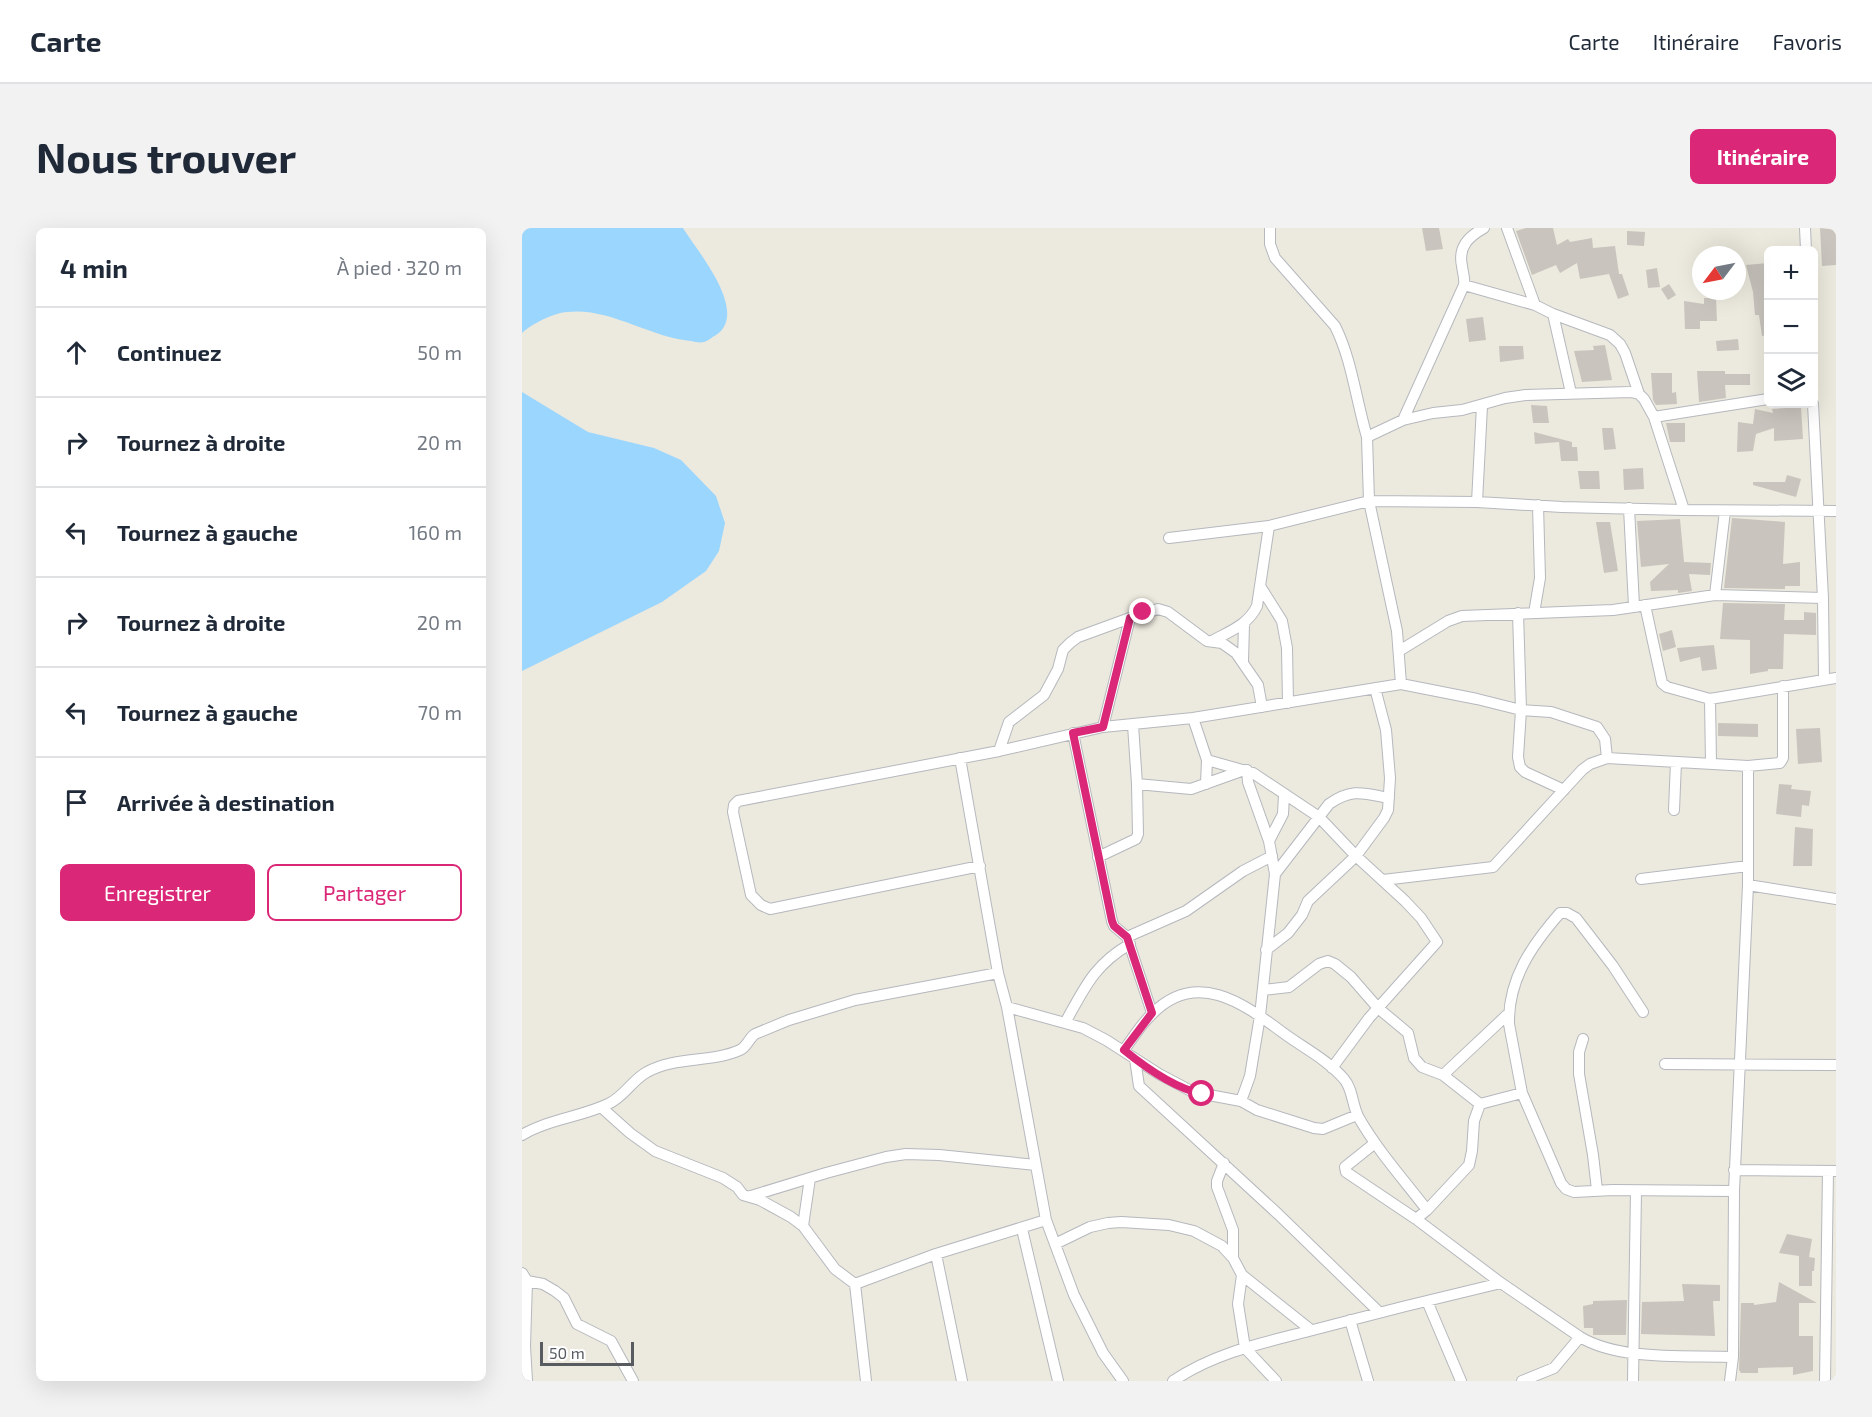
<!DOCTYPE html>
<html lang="fr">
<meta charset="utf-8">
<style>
body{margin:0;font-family:"Exo 2",sans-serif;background:#f2f2f3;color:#1f2937}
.controls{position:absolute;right:18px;top:18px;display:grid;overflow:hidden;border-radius:9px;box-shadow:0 6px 24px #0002}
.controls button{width:54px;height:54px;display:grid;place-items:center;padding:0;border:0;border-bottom:2px solid #e0e1e3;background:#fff;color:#1f2937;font:30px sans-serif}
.compass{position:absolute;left:1170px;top:18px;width:54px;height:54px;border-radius:50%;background:#fff;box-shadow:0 6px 24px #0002;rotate:238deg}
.scale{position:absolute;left:18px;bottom:15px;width:94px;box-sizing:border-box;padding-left:6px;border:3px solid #585c61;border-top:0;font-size:16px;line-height:21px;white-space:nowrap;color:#585c61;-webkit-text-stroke:4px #fff;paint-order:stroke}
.stop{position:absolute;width:18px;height:18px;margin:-14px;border:4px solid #db2777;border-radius:50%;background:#fff}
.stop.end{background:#db2777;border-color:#fff;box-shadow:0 2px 6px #0008}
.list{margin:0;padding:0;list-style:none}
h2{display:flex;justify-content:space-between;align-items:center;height:78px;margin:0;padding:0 24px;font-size:26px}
h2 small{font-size:20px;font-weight:400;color:#747a83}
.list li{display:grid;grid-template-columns:39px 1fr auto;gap:18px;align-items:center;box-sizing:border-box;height:90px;padding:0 24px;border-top:2px solid #e0e1e3}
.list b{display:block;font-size:22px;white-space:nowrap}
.list em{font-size:20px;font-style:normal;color:#747a83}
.actions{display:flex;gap:12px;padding:18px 24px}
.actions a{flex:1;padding:14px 0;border:2px solid #db2777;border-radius:9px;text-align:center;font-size:21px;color:#db2777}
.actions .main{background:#db2777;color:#fff}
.icon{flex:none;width:33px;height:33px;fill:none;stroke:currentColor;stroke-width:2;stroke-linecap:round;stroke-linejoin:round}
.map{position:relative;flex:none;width:1314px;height:1153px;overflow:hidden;border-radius:9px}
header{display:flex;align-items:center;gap:36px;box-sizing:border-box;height:84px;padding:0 30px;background:#fff;border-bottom:2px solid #e0e1e3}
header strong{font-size:28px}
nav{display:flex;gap:33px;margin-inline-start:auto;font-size:21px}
.intro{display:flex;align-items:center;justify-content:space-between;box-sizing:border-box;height:144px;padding:0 36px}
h1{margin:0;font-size:42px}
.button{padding:15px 27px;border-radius:9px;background:#db2777;color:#fff;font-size:21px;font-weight:700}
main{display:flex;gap:36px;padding:0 36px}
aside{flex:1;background:#fff;border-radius:9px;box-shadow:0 6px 24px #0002}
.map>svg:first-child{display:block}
.water{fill:#9bd6ff}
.building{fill:#c9c5be}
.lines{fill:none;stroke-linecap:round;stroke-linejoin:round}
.street-casing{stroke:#b5b8bd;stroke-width:12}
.street{stroke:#fff;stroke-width:10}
.route{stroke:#db2777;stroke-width:8}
</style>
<header>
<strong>Carte</strong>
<nav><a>Carte</a><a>Itinéraire</a><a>Favoris</a></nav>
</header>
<div class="intro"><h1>Nous trouver</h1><a class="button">Itinéraire</a></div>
<main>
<aside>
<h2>4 min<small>À pied · 320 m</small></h2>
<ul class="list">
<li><svg class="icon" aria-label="ahead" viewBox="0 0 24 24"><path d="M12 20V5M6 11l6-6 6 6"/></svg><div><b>Continuez</b></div><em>50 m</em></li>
<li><svg class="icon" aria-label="right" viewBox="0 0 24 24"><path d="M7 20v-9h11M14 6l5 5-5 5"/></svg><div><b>Tournez à droite</b></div><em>20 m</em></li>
<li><svg class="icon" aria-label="left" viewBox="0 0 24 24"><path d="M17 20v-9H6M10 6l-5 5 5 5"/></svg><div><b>Tournez à gauche</b></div><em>160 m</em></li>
<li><svg class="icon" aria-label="right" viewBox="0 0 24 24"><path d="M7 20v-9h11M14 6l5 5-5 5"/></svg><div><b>Tournez à droite</b></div><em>20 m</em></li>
<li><svg class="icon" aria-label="left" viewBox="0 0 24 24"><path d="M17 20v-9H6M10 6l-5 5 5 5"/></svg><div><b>Tournez à gauche</b></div><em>70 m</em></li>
<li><svg class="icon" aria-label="arrive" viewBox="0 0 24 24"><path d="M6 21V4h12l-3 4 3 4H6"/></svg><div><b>Arrivée à destination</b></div></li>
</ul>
<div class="actions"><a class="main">Enregistrer</a><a>Partager</a></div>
</aside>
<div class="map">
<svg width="1314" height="1153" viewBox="0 0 1314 1153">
<rect width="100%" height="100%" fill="#ece9de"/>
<path class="water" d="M 0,0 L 161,0 C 175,23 228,84 194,107 C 190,109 186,113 182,114 C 178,115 173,114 169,113 C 127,109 87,79 45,84 C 31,85 10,96 0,105 Z
M 0,164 L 66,204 L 132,220 L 159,232 L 194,268 L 203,295 L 197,323 L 184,343 L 140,374 L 0,443 Z"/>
<path class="building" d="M 900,0 L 917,0 L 921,21 L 904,23 Z
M 1004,0 L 1031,0 L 1035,17 L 1046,11 L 1048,14 L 1070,10 L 1071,20 L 1093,18 L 1097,46 L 1100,46 L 1107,67 L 1096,71 L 1087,46 L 1058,51 L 1055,35 L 1038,45 L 1034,37 L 1010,47 L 994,3 Z
M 1298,0 L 1314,2 L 1314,37 L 1300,38 Z
M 1105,3 L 1123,4 L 1122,18 L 1105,17 Z
M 1246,35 L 1246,48 L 1242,48 L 1246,68 L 1246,107 L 1240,108 L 1237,87 L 1233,87 L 1231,64 L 1224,37 Z
M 1135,40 L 1138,59 L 1126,60 L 1124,42 Z
M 1147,56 L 1154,67 L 1146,72 L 1139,61 Z
M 1182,70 L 1194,70 L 1195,93 L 1178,93 L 1178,101 L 1163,101 L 1162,73 L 1182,76 Z
M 961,89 L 964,112 L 947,114 L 944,91 Z
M 1216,111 L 1217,122 L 1195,123 L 1194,113 Z
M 1083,117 L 1090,152 L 1060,154 L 1052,123 L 1072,122 L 1071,118 Z
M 977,118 L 1001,118 L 1002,131 L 978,134 Z
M 1175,143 L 1203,143 L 1203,146 L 1228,146 L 1228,157 L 1203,157 L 1204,170 L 1177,174 Z
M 1129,145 L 1150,145 L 1150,165 L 1154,164 L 1155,176 L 1134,177 L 1131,172 Z
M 1009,177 L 1025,178 L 1027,195 L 1011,195 Z
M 1279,179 L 1281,211 L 1252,213 L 1252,200 L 1234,206 L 1231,223 L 1215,224 L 1216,194 L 1231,196 L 1233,181 L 1251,185 L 1250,181 Z
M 1144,195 L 1163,195 L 1163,214 L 1148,214 Z
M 1080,200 L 1091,200 L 1094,221 L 1082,222 Z
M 1012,204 L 1050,214 L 1050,219 L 1055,219 L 1056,233 L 1039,233 L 1037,214 L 1013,216 Z
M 1121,240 L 1122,261 L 1102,262 L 1101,241 Z
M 1056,243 L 1077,243 L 1078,261 L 1058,261 Z
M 1265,247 L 1279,251 L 1274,269 L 1231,257 L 1231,254 L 1263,254 Z
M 1210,290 L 1263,294 L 1261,336 L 1278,334 L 1278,358 L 1263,358 L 1263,361 L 1202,360 Z
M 1158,291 L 1162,334 L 1189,335 L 1188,347 L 1167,346 L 1170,363 L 1156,365 L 1156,362 L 1129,363 L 1128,354 L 1147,336 L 1119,339 L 1115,293 Z
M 1074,294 L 1088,294 L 1096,343 L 1082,345 Z
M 1201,375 L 1263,376 L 1262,392 L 1282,392 L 1282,384 L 1294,385 L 1294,407 L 1262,406 L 1261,441 L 1246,441 L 1246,443 L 1228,446 L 1228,412 L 1198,411 Z
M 1150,402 L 1154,419 L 1141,423 L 1137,406 Z
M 1192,417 L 1195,441 L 1180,443 L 1178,429 L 1158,434 L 1155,420 Z
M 1196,495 L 1236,496 L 1236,509 L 1196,508 Z
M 1298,500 L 1300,534 L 1276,536 L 1274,501 Z
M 1257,556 L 1270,557 L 1269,561 L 1289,563 L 1287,578 L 1280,577 L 1279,589 L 1254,586 Z
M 1273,599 L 1291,601 L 1290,638 L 1271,638 Z
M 1265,1006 L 1290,1011 L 1287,1029 L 1293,1030 L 1292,1043 L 1290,1043 L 1290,1058 L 1277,1058 L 1277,1028 L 1257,1025 Z
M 1257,1054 L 1295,1075 L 1277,1075 L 1277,1108 L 1291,1108 L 1291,1143 L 1271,1147 L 1271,1139 L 1236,1140 L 1236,1145 L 1219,1145 L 1217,1142 L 1219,1075 L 1232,1075 L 1232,1077 L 1254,1074 Z
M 1160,1056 L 1198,1057 L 1198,1073 L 1191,1073 L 1193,1108 L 1119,1106 L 1120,1074 L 1162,1073 Z
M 1105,1072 L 1104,1107 L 1071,1107 L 1071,1100 L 1062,1100 L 1061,1078 L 1071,1076 L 1071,1073 Z"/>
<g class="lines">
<defs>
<path id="street" d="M 748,0 L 748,16 L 753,30 L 813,98 C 830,132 834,172 845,209
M 985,0 L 1013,77
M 1283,0 L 1284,22
M 942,57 L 1013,77 L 1031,86 L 1088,107 L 1098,116 L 1103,125 L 1117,166
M 1031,86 L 1049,165
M 1291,176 L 1301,370 L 1302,451
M 1132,189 L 1246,171
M 881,192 L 911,185 L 940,182 L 983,170 L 1004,167 L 1109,164 L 1117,166 L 1122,171 L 1132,189 L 1162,282
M 955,274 L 960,178
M 1107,280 L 1112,378
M 647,310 L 747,298 L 847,273 L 955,274 L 1040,279 L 1162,282 L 1314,283
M 738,358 L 760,393 L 765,420 L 766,475
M 1193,367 L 1203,283
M 1123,377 L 1140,455 L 1145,459 L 1188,471 L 1314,450
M 996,385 L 999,482 L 996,529 L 998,539 L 1003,544 L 1042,562
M 1012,385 L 1018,350 L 1016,277
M 690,413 C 708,403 726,397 735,378 L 747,298
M 877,423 L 926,393 L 940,388 L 1091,382 L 1193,367 L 1301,370
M 721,433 L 722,396
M 879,456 L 875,403 L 847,273 L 845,209 L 881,192 L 942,57 C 943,50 941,46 940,38 C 936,19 946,9 962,0
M 1188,471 L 1189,535
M 671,490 L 685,532 L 731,545 L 797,589 L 834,628 L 883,673 L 899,690 L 915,714 L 847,790 L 810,840
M 611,497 L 615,556 L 669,561 L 722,542
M 581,499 L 608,390
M 551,505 L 590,693 L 592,698 L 605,709
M 477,523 L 487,494 L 522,467 L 536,441 L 541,422 L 548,415 L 556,409 L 608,390 L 636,381 L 646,384 L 685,413 L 700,415 L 714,425 L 736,457 L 740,479
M 438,530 L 476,745 L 485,779 L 524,992 L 552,1067 L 581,1125 L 601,1153
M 684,556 L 685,532
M 1152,582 L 1154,534
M 747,613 L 761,586 L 762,567
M 576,629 L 614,611 L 616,606 L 615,556
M 458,638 L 248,681 L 239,677 L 229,667 L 211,584 L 212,577 L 216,573 L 477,523 L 581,499 L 671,490 L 879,456 L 955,471 L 999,482 L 1029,484 L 1075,499 L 1083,511 L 1085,530
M 753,646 L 807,576 C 830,560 841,565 867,570
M 1119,651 L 1226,638
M 861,652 L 971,639 L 1060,542 L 1068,536 L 1085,530 L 1226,538 L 1258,535 L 1261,530 L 1261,458
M 1226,657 L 1314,671
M 744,722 L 766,705 L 780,687 L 786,673 L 834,628 L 862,590 L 866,582 L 868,550 L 864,502 L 853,460
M 741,762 L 767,759 L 797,736 L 806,733 L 813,736 L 829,749 L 856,780 L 886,805 L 892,830 L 900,839 L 921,847 L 958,876
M 485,779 L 561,800 L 584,812 L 637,846 L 671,864 L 719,873 L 728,848 L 738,788 L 753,646 L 747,613 L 726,554 L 725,542
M 630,785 L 605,709 L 664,683 L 721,643 L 750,628
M 543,795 C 563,759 572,737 608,716
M 1061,811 L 1057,824 L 1057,846 L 1071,927 L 1075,962
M 602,822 C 611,810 619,796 630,786 C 674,741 721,775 760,804 C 780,819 806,832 822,851 C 831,861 830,878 837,890 C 856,923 882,952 905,982 L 894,991
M 613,831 L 617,858 L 756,986 L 857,1084
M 1143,836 L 1314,837
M 921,847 L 987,785
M 1000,865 L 987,796 C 986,751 1010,717 1038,685 L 1045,685 L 1054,690 L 1091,738 L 1121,784
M 719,873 L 735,882 L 792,900 L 801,901 L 835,887
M 958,876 L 1000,865 L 1039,955 L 1044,961 L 1052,964 L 1091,962 L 1212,963
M 79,879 L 108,905 L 133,923 L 201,950 L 215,959 L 221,967 L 238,972 L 269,989 L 281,998 L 313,1041 L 333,1056 L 344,1153
M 0,907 C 27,891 59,889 86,876 C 102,869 110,852 125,844 C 153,828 189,835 218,822 C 225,819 227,810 233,806 L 267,792 L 333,772 L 476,745
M 853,915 L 823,939 L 824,944 L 894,991 L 979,1055 L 1058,1109 C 1098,1133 1164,1127 1211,1129
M 702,935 L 695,953 L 695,959 L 711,1002 L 711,1030
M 1212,942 L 1314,943
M 229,968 L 304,945 L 364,929 L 384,926 L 417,927 L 514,937
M 905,982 L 947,937 L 950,923 L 952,893 L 958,876
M 281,998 L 288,950
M 500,1001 L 536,1153
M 533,1016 L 568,999 L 586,995 L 599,994 L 647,997 L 672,1003 L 700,1018 L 711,1030 L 720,1047 L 789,1102
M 414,1026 L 440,1153
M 0,1045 L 5,1053 L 21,1056 L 33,1063 L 42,1070 L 55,1096 L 89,1113 L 111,1153
M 720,1047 L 716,1076 L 723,1120 L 754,1153
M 5,1053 L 3,1118 L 5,1153
M 333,1056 L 414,1026 L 524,992
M 905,1073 L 939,1153
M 828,1092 L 846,1153
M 651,1153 C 692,1125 740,1115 787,1103 C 851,1086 915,1070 979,1055
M 1000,1153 L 1032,1140 L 1058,1109
M 1111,1153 L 1114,963
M 1208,1153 L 1211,1129 L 1212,963 L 1226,657 L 1226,538
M 1303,1153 L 1306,943"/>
</defs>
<use href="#street" class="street-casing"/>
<use href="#street" class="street"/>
</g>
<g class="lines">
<path class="route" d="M 621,384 L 608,390 L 581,499 L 551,505 L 590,693 L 592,698 L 605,709 L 630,785 L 602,822 C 624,840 653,860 680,866"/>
</g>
</svg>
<div class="controls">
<button>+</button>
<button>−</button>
<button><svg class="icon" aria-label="layers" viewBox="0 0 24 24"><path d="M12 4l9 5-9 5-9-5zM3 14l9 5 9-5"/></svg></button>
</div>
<svg class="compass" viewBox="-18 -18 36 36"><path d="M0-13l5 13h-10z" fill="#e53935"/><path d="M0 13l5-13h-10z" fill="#747a83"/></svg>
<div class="scale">50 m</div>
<div class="stop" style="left:680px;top:866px"></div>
<div class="stop end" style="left:621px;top:384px"></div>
</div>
</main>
